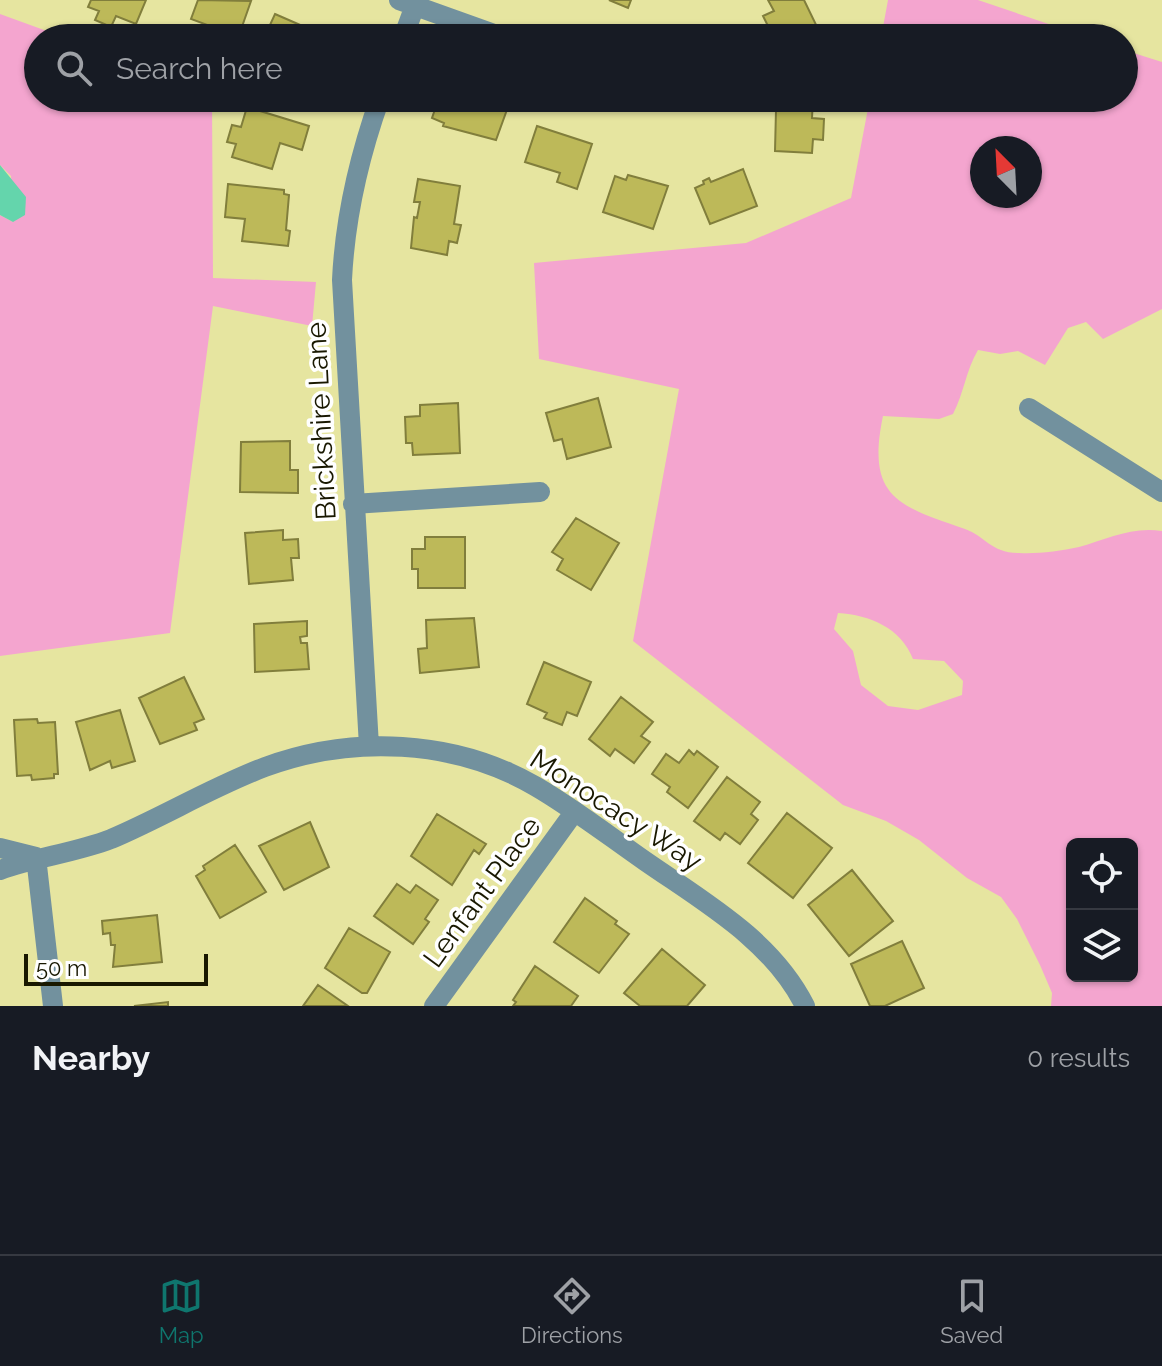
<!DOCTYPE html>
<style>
body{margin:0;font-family:Raleway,sans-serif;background:#20242c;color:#f1f3f6}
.controls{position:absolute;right:24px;bottom:24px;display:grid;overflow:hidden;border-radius:12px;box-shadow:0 2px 6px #0004}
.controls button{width:72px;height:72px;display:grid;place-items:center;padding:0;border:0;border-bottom:2px solid #363941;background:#171b24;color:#f1f3f6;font:40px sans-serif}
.compass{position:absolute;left:970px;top:136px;width:72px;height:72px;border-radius:50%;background:#171b24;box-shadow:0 2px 6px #0004;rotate:336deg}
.scale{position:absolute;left:24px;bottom:20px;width:184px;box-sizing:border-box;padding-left:8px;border:4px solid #191800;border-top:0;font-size:22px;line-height:28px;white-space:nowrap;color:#191800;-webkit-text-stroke:6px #fff;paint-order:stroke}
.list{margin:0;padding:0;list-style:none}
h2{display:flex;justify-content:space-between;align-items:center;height:104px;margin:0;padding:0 32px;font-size:34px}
h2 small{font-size:26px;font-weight:400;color:#9ea1a6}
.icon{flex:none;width:44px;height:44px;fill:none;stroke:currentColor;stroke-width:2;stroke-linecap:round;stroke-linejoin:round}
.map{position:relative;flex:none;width:1162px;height:1006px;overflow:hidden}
.search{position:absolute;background:#171b24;box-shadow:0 2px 6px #0004;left:24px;right:24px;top:24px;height:88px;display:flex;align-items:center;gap:20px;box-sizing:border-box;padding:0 28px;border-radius:44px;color:#9ea1a6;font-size:30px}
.sheet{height:248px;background:#171b24}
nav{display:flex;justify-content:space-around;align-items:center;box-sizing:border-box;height:112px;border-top:2px solid #363941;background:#171b24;font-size:22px;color:#9ea1a6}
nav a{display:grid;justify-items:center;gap:4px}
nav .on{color:#0f766e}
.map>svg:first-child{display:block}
.green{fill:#f4a5cf;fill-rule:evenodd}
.water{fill:#64d5ac}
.building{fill:#bdb959;stroke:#817e3c;stroke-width:2}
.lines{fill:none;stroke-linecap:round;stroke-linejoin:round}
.minor{stroke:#72919e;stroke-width:20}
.labels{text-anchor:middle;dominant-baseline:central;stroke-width:7;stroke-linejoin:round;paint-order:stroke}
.street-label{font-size:28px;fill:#191800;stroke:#fff}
</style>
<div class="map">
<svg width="1162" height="1006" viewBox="0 0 1162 1006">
<rect width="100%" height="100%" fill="#e6e5a0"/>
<path class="green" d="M 888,0 L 978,0 L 1090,38 L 881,38 Z
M 0,14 L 66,38 L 38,38 L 38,98 L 212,98 L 213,278 L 316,282 L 312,326 L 213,306 L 170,633 L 0,656 L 0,215 L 13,222 L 11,176 L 0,165 Z
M 1124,50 L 1162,62 L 1162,309 L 1103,339 L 1086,322 L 1068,328 L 1045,365 L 1018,351 L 1000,354 L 978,350 C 966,370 964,393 953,414 L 939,419 L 883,416 C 866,497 898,506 965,529 C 985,536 991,553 1019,553 C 1038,554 1060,551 1079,547 C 1107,539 1132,526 1162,531 L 1162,1006 L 1051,1006 L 1052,993 L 1040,965 L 1017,919 L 1001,897 L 967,878 L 919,840 L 886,821 L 843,805 L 633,641 L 679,389 L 539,359 L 534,263 L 746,243 L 851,198 L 870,98 L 1124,98 ZM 982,148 L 1030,148 L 1030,196 L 982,196 ZM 838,613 C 870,615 901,628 913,659 L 944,661 L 963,681 L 962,695 L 918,710 L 888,706 L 861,685 L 853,651 L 834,629 ZM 1072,844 L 1132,844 L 1132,976 L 1072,976 Z"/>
<path class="water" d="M 0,165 L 26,197 L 25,215 L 13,222 L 0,215 Z"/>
<path class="building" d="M 91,0 L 146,0 L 136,24 L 116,16 L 111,27 L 95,20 L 99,11 L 88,7 Z
M 198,0 L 251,1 L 238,38 L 218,38 L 221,30 L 191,19 Z
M 609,0 L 631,0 L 628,8 Z
M 768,0 L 804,0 L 820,33 L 809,38 L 774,38 L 763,16 L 774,11 Z
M 275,14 L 330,38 L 264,38 Z
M 439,98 L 493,98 L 509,104 L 496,140 L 443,126 L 444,123 L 432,118 Z
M 770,98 L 813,98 L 812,118 L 824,119 L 823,140 L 813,139 L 812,153 L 775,151 L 776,110 L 769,110 Z
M 247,107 L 309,126 L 302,150 L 280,143 L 272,169 L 232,157 L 236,144 L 227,142 L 232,125 L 241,127 Z
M 537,126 L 592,144 L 577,189 L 557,182 L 560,173 L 525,162 Z
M 743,169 L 757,206 L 710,224 L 695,188 L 704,184 L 703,181 L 709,178 L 711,182 Z
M 628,175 L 668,186 L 653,229 L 603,212 L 615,176 L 626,180 Z
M 418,179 L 460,186 L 454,224 L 461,225 L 457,243 L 449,241 L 447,255 L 411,248 L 414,217 L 417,218 L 420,202 L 414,202 Z
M 228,184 L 284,190 L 284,194 L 289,195 L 286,230 L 290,231 L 288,246 L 242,241 L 245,219 L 225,217 Z
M 598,398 L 611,447 L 567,459 L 562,439 L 554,441 L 546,413 Z
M 458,403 L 460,453 L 413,455 L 412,443 L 406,443 L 405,417 L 420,416 L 420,405 Z
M 290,441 L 290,470 L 298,470 L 298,493 L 240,492 L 241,442 Z
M 576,518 L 619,543 L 591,590 L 557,570 L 563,559 L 552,552 Z
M 283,530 L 283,540 L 298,539 L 299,558 L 291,558 L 293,580 L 249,584 L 245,533 Z
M 425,537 L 465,537 L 465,588 L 418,588 L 418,569 L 412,569 L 412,549 L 425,549 Z
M 474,618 L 479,667 L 420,673 L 418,649 L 427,648 L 426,620 Z
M 307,621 L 307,636 L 300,637 L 301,643 L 307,643 L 309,669 L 255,672 L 254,624 Z
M 544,662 L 591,682 L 577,716 L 567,712 L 562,725 L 544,718 L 547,713 L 527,704 Z
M 184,677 L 204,719 L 194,723 L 197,730 L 160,744 L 139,698 Z
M 621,697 L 653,722 L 641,736 L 650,742 L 634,763 L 615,749 L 610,756 L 589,739 Z
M 120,710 L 135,761 L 112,768 L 110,761 L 90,770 L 76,722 Z
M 37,719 L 38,723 L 55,722 L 58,774 L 54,774 L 54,778 L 32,780 L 31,775 L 17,776 L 14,720 Z
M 689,750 L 694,755 L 697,751 L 718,767 L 688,808 L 667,792 L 670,787 L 652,774 L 666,754 L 679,763 Z
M 727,777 L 760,802 L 751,814 L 758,820 L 740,844 L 725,833 L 720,840 L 694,821 Z
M 787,813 L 832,848 L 793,898 L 748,863 Z
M 437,814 L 486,844 L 479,854 L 474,850 L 452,885 L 411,856 Z
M 310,822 L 329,867 L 284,890 L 259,846 Z
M 235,845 L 266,892 L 220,918 L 196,876 L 205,870 L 203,866 Z
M 852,870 L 893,921 L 849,956 L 808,905 Z
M 397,884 L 410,893 L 416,885 L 438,900 L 425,919 L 429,922 L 413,944 L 374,916 Z
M 585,898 L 617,921 L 615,924 L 629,934 L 599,973 L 554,942 Z
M 157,915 L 162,962 L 113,967 L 115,945 L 111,945 L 110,933 L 103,934 L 102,921 Z
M 349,928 L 390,952 L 367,993 L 362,993 L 325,968 Z
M 902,941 L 924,988 L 885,1006 L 870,1006 L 851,964 Z
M 662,949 L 705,985 L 687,1006 L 640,1006 L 624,993 Z
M 535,966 L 578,996 L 571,1006 L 513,1006 L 516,1002 L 513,1000 Z
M 318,985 L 348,1006 L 303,1006 Z
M 168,1002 L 168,1006 L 134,1006 Z"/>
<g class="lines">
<path class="minor" d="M 399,0 L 505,38
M 403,38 L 417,0
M 1029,408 L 1162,492
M 353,504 L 540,492
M 369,746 L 342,280 C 345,217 359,157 380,98
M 0,848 L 36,857
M 36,857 L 53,1006
M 0,870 C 36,857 75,853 111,839 C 163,817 212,787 265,767 C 352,735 454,739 535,786 C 573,808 609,836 645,861 C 704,902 772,940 805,1006
M 434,1006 L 575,811"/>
</g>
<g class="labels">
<g class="street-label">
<text transform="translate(321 421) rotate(-93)">Brickshire Lane</text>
<text transform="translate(616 810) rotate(33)">Monocacy Way</text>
<text transform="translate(482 892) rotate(-54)">Lenfant Place</text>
</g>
</g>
</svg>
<div class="controls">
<button><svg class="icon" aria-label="locate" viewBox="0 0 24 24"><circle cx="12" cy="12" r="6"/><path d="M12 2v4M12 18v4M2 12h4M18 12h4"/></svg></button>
<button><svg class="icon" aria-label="layers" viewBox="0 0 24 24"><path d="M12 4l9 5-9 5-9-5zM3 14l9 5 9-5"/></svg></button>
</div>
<svg class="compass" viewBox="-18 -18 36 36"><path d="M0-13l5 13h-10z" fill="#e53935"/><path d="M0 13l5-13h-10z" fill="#9ea1a6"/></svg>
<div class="scale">50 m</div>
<div class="search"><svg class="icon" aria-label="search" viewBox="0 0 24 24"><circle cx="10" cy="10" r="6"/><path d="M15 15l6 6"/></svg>Search here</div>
</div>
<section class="sheet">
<h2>Nearby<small>0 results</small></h2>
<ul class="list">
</ul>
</section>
<nav>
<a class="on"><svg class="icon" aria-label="map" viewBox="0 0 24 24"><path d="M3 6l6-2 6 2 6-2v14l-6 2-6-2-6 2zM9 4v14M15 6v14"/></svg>Map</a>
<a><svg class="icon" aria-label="directions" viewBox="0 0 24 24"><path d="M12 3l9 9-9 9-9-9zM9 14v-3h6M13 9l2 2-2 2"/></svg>Directions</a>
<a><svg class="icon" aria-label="saved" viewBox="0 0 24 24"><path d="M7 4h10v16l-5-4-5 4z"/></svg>Saved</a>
</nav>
